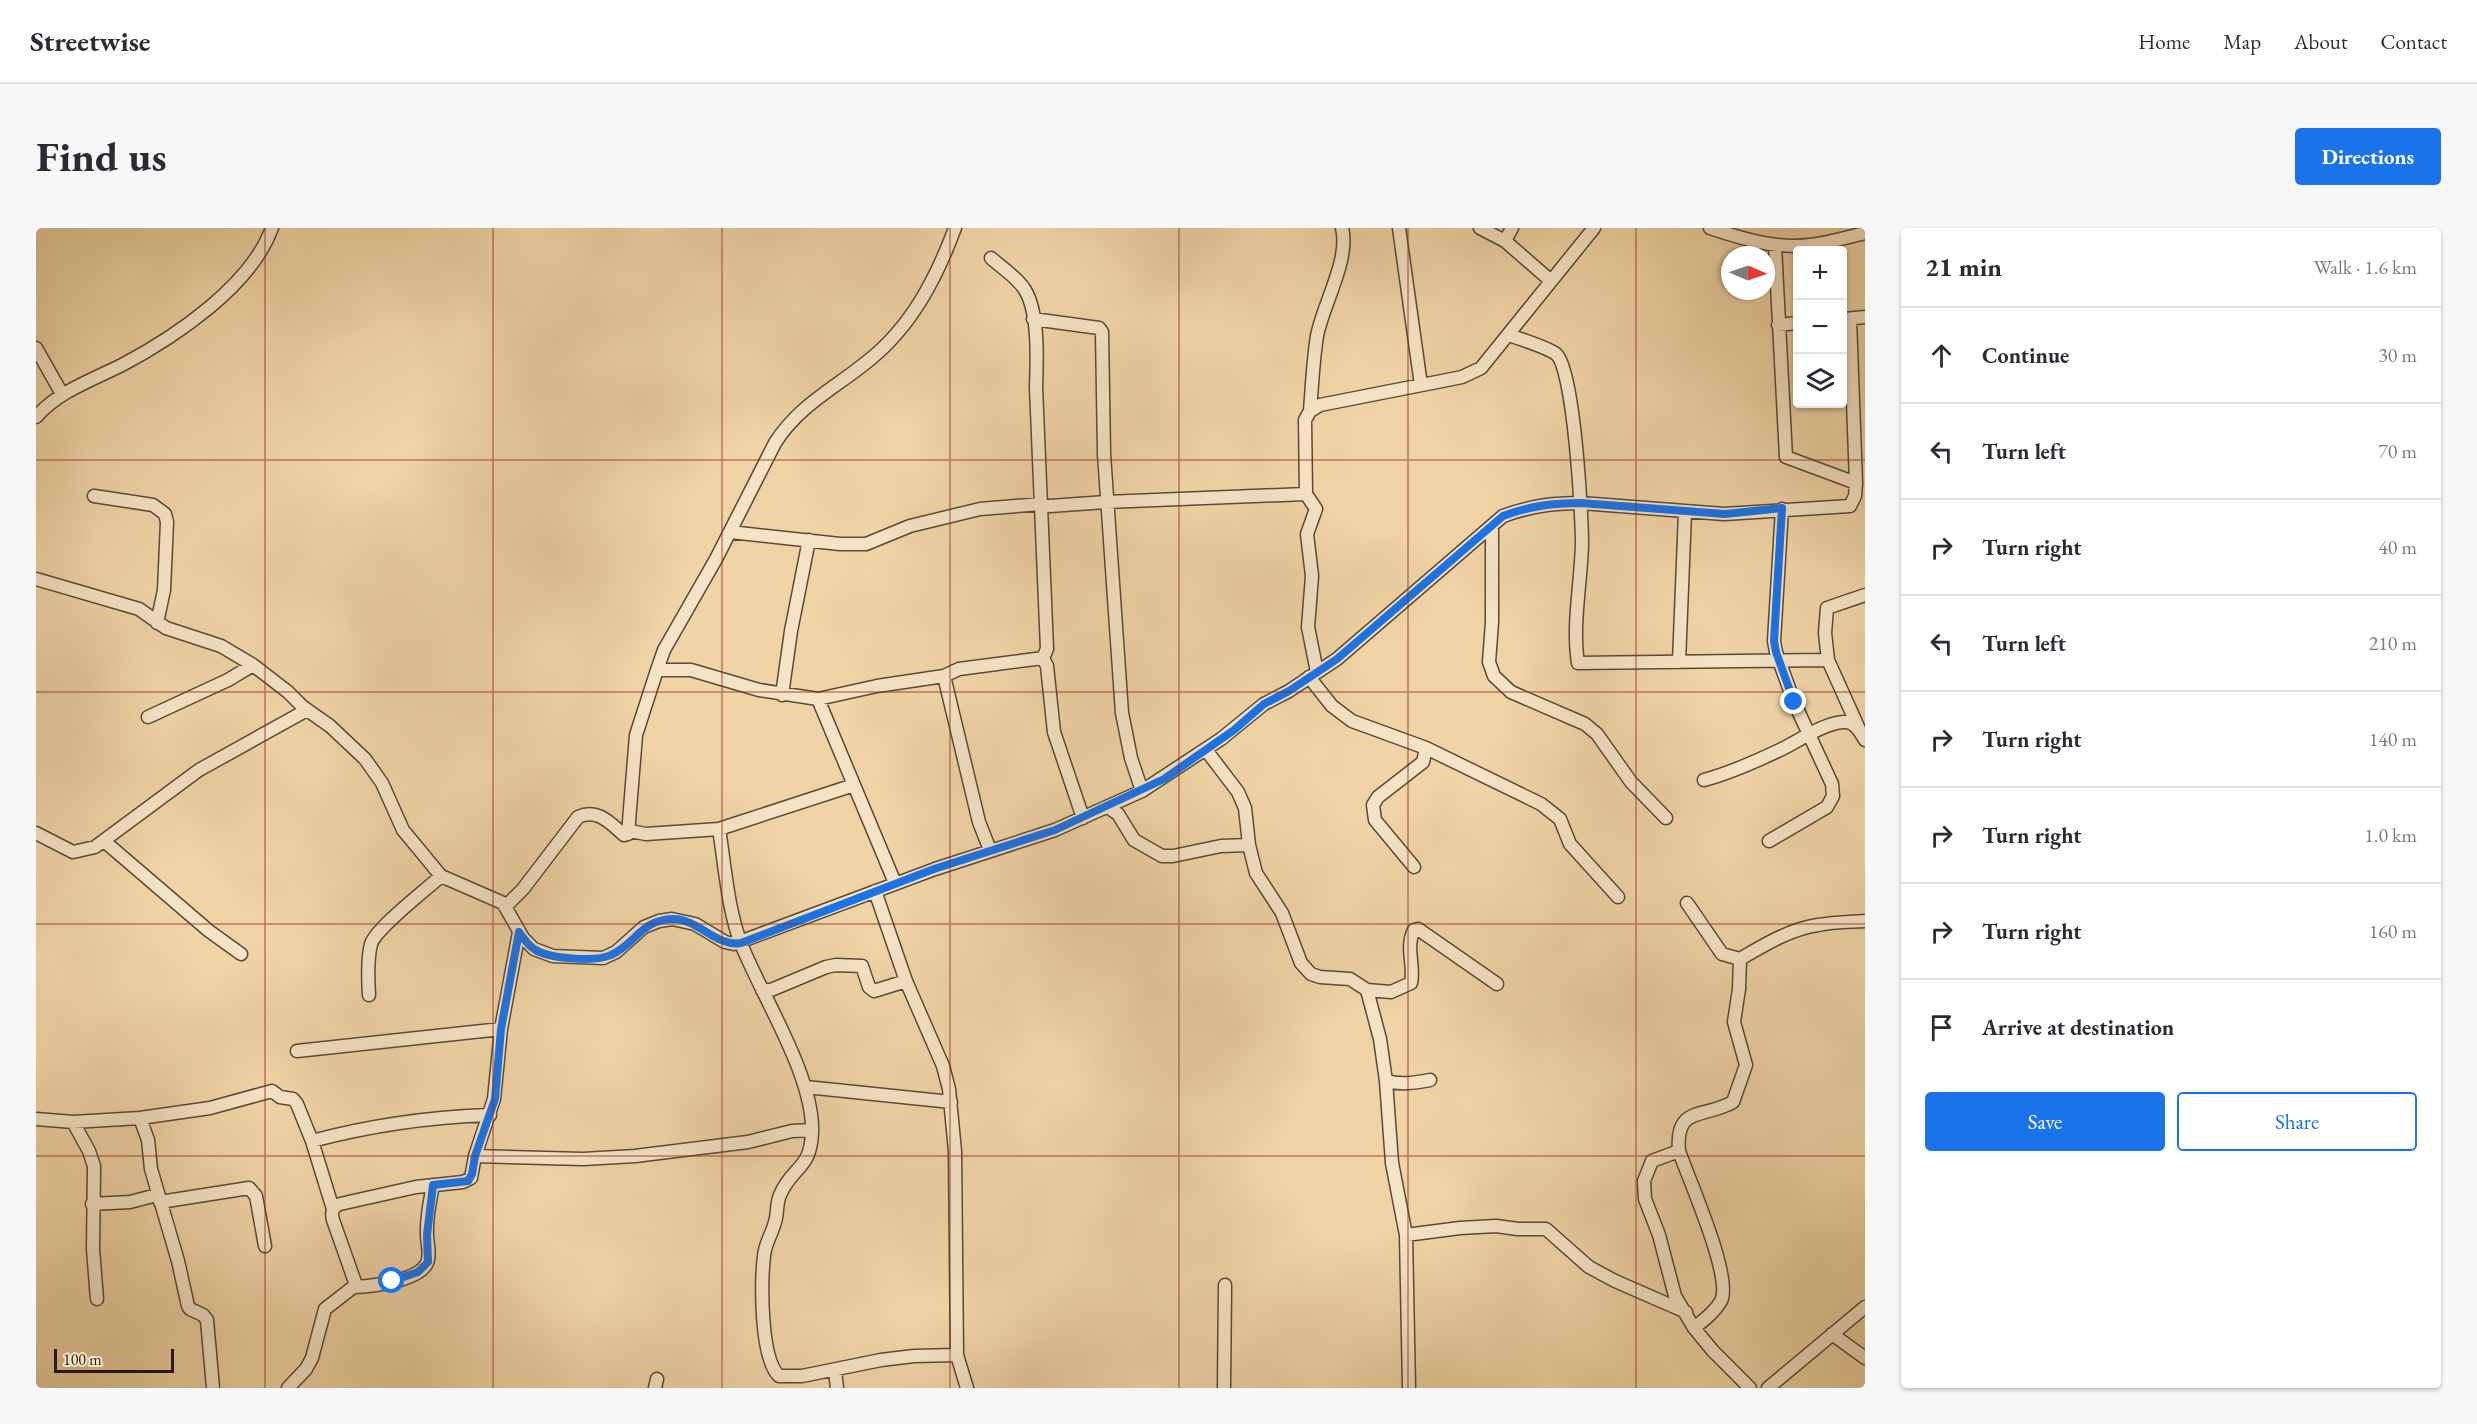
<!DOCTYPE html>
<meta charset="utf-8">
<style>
body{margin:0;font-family:"EB Garamond",serif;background:#f7f7f7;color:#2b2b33}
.controls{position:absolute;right:18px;top:18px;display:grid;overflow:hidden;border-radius:6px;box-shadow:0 2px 4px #0004}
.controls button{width:54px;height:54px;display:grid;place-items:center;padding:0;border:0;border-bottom:2px solid #e1e1e2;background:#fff;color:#2b2b33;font:30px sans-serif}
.compass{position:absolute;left:1685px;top:18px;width:54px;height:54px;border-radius:50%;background:#fff;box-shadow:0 2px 4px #0004;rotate:92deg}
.scale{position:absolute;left:18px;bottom:15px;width:120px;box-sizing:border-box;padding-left:6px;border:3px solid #281b14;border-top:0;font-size:16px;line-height:21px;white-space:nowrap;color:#281b14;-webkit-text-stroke:4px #f5e3c5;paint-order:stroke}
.stop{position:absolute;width:18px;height:18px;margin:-14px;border:4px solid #1a73e8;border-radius:50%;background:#fff}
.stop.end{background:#1a73e8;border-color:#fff;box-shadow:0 2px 6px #0008}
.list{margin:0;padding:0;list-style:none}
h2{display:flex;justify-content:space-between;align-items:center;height:78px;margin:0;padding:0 24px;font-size:26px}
h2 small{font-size:20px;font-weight:400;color:#7c7c81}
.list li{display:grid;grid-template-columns:39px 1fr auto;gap:18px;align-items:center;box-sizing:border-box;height:96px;padding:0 24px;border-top:2px solid #e1e1e2}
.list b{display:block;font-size:22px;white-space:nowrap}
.list em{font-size:20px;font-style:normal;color:#7c7c81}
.actions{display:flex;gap:12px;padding:18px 24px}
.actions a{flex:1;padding:14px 0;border:2px solid #1a73e8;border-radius:6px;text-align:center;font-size:21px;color:#1a73e8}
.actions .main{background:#1a73e8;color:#fff}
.icon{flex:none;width:33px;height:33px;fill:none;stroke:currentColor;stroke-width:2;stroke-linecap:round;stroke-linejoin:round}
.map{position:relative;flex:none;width:1829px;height:1160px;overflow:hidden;border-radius:6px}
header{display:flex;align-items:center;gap:36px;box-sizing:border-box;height:84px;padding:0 30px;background:#fff;border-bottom:2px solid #e1e1e2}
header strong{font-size:28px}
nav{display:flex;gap:33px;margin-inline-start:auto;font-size:21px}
.intro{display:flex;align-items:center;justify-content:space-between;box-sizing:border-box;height:144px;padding:0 36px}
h1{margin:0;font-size:42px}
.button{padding:15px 27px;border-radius:6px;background:#1a73e8;color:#fff;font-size:21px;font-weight:700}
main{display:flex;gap:36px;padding:0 36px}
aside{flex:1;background:#fff;border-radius:6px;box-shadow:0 2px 4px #0004}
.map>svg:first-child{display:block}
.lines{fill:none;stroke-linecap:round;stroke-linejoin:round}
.minor-casing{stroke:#5a4938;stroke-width:15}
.minor{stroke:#f5e3c5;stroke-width:12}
.route{stroke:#1a73e8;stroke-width:8}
.grid{fill:none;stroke:#8f2418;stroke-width:1.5;stroke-opacity:0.55}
</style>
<header>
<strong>Streetwise</strong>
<nav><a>Home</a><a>Map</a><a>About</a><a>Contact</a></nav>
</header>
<div class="intro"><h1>Find us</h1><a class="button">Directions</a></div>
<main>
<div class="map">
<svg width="1829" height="1160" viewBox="0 0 1829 1160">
<rect width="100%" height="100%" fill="#f0d4a6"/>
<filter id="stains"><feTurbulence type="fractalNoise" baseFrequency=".00333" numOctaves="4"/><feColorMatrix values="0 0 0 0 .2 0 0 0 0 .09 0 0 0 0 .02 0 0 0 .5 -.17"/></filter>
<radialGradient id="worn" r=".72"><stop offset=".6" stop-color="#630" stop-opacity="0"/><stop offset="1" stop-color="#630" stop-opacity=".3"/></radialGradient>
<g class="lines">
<defs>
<path id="minor" d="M 1363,0 L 1385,157
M 1444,0 L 1469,13 L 1515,53
M 1674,0 C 1707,11 1739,21 1774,17 C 1793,15 1811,9 1829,5
M 1469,13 L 1476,0
M 1739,18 L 1750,229 L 1820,255
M 997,91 L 1063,100 L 1066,104 L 1068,226 L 1086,485 L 1095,530 L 1106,563
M 1808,91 L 1829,89
M 1742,97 L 1762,95
M 1473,107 C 1484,111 1513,120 1520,126 C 1538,140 1546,288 1546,316 C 1545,355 1536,397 1542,435 L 1792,432
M 0,120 L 26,166
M 1274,183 C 1276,158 1277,133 1281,108 C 1287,76 1314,32 1306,0
M 0,189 C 23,163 56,152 86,137 C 139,109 215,58 236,0
M 58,268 L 117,277 L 129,286 L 131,294 L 128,362 L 121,395
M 1456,298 L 1456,394 L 1453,434 L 1458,448 L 1475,464 L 1549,496 L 1561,506 L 1595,554 L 1630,590
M 694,304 L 804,316 L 830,316 L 874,298 L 944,281 L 1005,276 L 1014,278 L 1070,274 L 1270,266
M 0,351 L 103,381 L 130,400 L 185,418 L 217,437 L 252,464 L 267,479 L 294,498 L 329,531 L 346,555 L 367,602 L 405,648 L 467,675 L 487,710 L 498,721 L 517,728 L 567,730 L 580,724 L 608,699 L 623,693 L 636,691 L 659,696 L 689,714 L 698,716 L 899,641 L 1019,602 L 1106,563 L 1185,511 L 1228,476 L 1253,463 L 1301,431 L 1467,288 C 1494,278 1517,275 1545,275 L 1688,286 L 1814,278 L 1819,268 L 1820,255 L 1814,91
M 1007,430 L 1011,438 L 1018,504 L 1047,590
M 1643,434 L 1649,284
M 621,442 L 655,442 L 723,462 L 782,471 L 841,458 L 908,448
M 1281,444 L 1272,399 L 1276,348 L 1271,306 L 1280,281 L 1270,266 L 1269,192 L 1274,183 L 1284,177 L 1406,153 L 1426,149 L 1445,140 L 1558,0
M 1273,449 L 1296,478 L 1316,493 L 1390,520 L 1505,576 L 1524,591 L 1534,616 L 1582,669
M 746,467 L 755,403 L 773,312
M 782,471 L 859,655
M 112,489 L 192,452 L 217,437
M 1823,501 L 1792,432 L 1789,405 L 1791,380 L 1829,367
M 1170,522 L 1202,564 L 1209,580 L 1213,617 L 1220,645 L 1246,685 L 1265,735 L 1275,746 L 1284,749 L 1314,751 L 1331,762 L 1344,811 L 1350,853 L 1356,935 L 1370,1007 L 1373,1160
M 1668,552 C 1694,545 1721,533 1746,521 C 1762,513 1791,493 1810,494 C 1819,494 1825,505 1829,512
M 1072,579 L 1082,586 L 1098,612 L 1126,628 L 1137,628 L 1185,618 L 1213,617
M 683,601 C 689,638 692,684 706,718 C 727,770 778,849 776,904 C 775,942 756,938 744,967 C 740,976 742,985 739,994 C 736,1006 729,1015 728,1028 C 725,1054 724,1130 743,1148 L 766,1148 L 845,1132 L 878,1128 L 921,1127
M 594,603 L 610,606 L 683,601 L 818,557
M 0,605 L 37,624 L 59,619 L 163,542 L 271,482
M 68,613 L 173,703 L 205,726
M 1733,613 L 1791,579 L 1797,568 L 1796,556 L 1758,474 L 1740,424 L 1738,413 L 1746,281
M 954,622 L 943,594 L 908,448 L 923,441 L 1007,430 L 1011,421 L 1000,159 C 1001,132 1003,85 989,62 C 981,49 966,40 955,30
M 1378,639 L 1339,592 L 1337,577 L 1342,569 L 1387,534 L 1390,520
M 839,663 L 870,753 L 907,838 L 913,861 L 919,923 L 921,1127 L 931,1160
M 1651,675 L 1686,726 L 1704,731 C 1728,717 1754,701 1782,697 C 1797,694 1813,694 1829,693
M 470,678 L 487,661 L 542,589 C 562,580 574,595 588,607 L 592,606 L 600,507 L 621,442 L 628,422 L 680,331 L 739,215 C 762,178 799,160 832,133 C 875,99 900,51 919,0
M 726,762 L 735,762 L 790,739 L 800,737 L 826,738 L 833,759 L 838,763 L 870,753
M 1331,762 L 1355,764 L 1375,755 C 1379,738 1369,719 1378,702 L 1382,701 L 1461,756
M 333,767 C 332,751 331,732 335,716 C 340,700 391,661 405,648
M 261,823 L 465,801
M 1350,853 C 1365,857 1378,855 1394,852
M 770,859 L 915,874
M 104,890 L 112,912 L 115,941 L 142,1033 L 152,1078 L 154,1081 L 167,1087 L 171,1092 L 177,1160
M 0,891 L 37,894 L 104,890 L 174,880 L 236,863 L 244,869 L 257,871 L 261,876 L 276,913 L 297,981
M 37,894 L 53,923 L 58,938 L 57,1021 L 61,1071
M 276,913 C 336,897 393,889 454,887
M 1643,923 L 1616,933 L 1608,953 L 1609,971 L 1623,1007 L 1639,1068 L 1658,1100 L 1677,1123 L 1714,1160
M 439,928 L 547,931 L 599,928 L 712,914 L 756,903 L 776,902
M 124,974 L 213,960 L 220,968 L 229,1018
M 56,976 L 94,974 L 121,967
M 1370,1007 L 1424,1000 L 1460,998 L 1482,1001 L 1510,1001 L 1553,1039 L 1579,1053 L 1650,1084
M 319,1059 C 336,1058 383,1053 391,1035 C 395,1026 391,1016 391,1007 C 390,990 394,973 397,957
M 1658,1100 C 1668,1092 1679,1084 1685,1073 C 1697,1050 1653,952 1643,923 C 1639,877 1667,891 1697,874 L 1710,837 L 1698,794 L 1703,761 L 1704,731
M 1796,1106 L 1829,1130
M 799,1143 L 801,1160
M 252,1160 L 270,1141 L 276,1130 L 289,1081 L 320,1057 L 297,992 C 295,984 296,979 304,976 L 380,959 L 427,954 L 435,950 L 439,928 L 458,871 L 465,801 L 483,704
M 619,1160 L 621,1151
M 1188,1160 L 1189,1057
M 1732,1160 L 1829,1079"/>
</defs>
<use href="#minor" class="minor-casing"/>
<use href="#minor" class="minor"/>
</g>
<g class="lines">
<path class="route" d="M 356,1053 L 382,1044 L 392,1034 L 391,1007 L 397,957 L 432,953 L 436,946 L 439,928 L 459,871 L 465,801 L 483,704 C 487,710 492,717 498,721 C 512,731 560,734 575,727 C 600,716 604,692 637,691 C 663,691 679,719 705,715 L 898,641 L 1019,602 L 1128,551 L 1198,502 L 1228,476 L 1253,463 L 1301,431 L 1467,288 C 1494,278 1517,275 1545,275 L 1689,286 L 1746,280 L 1738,413 L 1740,424 L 1758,474"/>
</g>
<path class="grid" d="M 229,0 L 229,1160M 457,0 L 457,1160M 686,0 L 686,1160M 914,0 L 914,1160M 1143,0 L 1143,1160M 1372,0 L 1372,1160M 1600,0 L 1600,1160M 0,232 L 1829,232M 0,464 L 1829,464M 0,696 L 1829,696M 0,928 L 1829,928"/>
<rect width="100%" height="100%" filter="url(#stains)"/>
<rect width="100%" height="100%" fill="url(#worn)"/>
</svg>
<div class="controls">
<button>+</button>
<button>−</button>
<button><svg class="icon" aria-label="layers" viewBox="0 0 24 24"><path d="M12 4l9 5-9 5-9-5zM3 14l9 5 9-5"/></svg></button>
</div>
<svg class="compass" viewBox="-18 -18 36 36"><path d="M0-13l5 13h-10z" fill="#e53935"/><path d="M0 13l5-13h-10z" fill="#7c7c81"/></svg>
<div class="scale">100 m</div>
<div class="stop" style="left:356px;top:1053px"></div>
<div class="stop end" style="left:1758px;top:474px"></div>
</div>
<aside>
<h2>21 min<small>Walk · 1.6 km</small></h2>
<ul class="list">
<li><svg class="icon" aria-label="ahead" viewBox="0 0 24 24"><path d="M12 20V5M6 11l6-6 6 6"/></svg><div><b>Continue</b></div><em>30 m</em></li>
<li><svg class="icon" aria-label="left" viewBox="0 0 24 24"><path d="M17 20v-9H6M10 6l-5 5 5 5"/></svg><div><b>Turn left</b></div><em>70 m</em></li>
<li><svg class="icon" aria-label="right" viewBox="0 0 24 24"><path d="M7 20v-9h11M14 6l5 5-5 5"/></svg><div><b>Turn right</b></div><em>40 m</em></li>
<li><svg class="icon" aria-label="left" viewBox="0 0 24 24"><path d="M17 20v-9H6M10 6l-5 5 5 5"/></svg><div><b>Turn left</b></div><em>210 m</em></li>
<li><svg class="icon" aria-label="right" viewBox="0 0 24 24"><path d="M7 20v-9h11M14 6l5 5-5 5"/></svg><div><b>Turn right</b></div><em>140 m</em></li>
<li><svg class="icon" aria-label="right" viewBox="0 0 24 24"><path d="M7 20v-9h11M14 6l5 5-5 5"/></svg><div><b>Turn right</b></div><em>1.0 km</em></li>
<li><svg class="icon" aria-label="right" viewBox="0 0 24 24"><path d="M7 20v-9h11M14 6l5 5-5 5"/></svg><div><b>Turn right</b></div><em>160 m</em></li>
<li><svg class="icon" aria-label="arrive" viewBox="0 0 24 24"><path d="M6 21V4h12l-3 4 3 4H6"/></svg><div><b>Arrive at destination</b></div></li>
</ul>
<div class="actions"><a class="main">Save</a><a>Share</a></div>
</aside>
</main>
